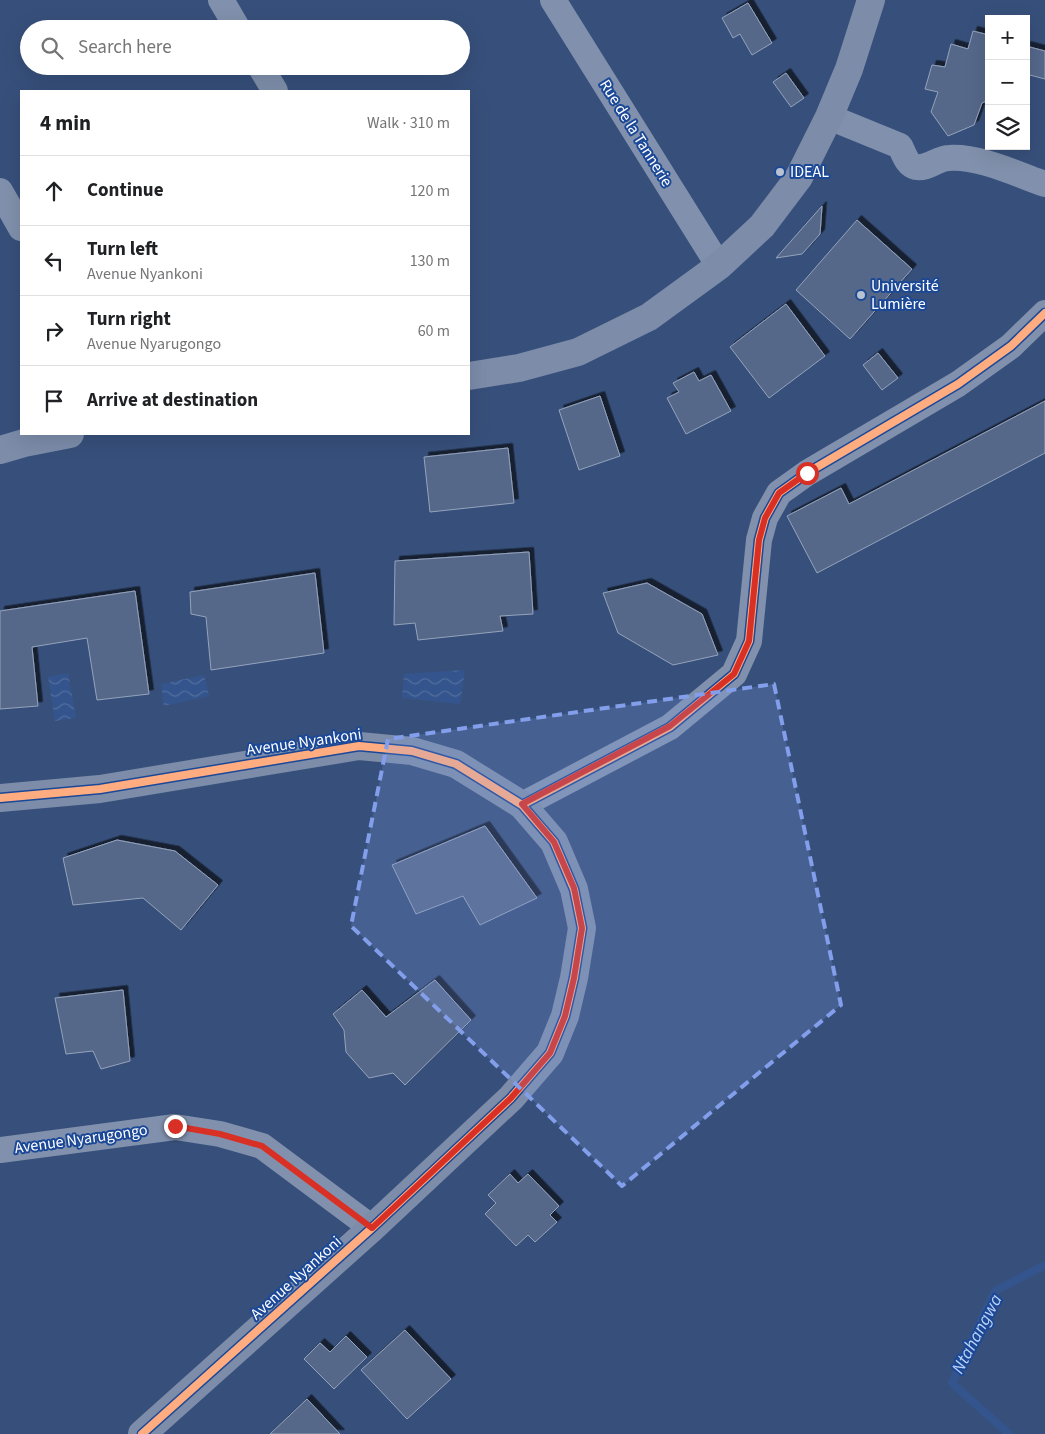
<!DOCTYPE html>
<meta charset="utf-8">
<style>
body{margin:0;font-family:"Source Sans 3",sans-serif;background:#f6f6f6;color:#202124}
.controls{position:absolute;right:15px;top:15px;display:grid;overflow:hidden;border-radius:0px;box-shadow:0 5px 20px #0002}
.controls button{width:45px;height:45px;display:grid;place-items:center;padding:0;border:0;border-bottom:1px solid #e0e0e0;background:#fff;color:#202124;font:25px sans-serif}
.stop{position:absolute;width:15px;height:15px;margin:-11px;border:4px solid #d93025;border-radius:50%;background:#fff}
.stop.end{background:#d93025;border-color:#fff;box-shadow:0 1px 5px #0008}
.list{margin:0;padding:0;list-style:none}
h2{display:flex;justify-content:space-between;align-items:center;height:65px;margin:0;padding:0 20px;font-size:21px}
h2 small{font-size:16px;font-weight:400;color:#757577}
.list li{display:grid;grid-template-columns:32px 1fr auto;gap:15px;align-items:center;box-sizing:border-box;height:70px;padding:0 20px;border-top:1px solid #e0e0e0}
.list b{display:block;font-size:19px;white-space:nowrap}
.list p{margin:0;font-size:16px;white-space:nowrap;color:#757577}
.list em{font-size:16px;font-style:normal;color:#757577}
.icon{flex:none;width:28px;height:28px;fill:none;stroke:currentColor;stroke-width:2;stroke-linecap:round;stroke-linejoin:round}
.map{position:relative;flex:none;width:1045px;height:1434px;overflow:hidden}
.search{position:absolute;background:#fff;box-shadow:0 5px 20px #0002;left:20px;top:20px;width:450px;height:55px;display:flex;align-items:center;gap:12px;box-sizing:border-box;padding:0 18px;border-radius:28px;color:#757577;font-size:19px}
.panel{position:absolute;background:#fff;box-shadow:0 5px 20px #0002;left:20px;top:90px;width:450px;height:345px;border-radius:0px}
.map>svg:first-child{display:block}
.water{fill:url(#water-waves)}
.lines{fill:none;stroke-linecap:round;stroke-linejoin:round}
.stream{stroke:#34548d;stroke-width:8}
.building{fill:#54688a;stroke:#95a3bb;filter:url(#shadow)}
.street{stroke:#8191ad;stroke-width:26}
.secondary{stroke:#7c8ca9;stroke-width:28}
.cycleway-casing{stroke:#1b4897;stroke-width:11}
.cycleway{stroke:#ffac80;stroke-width:8}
.route{stroke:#d93025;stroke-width:6}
.marked{fill:#839eea;fill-opacity:0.2;stroke:#839eea;stroke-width:4;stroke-dasharray:10 6;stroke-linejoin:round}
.poi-dot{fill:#b9c2d1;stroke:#1b4897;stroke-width:2}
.labels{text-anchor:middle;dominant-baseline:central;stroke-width:4;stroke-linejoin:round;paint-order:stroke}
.street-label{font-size:16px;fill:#fff;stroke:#1b4897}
.poi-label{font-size:16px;fill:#fff;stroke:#1b4897;text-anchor:start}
.water-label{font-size:18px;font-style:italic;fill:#bbd2f6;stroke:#1b4897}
</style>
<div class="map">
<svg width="1045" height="1434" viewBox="0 0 1045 1434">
<defs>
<pattern id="water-waves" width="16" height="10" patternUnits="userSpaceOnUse" patternTransform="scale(1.25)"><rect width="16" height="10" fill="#34548d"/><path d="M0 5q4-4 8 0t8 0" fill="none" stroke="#526e9e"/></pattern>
<filter id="shadow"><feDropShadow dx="4.5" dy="-4.5" stdDeviation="0" flood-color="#0009"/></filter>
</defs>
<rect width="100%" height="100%" fill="#37507b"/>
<path class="water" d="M 465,670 L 460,704 L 402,698 L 404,674 Z
M 68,673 L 76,718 L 55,721 L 48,677 Z
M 204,675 L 209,696 L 164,706 L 161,684 Z"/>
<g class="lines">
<path class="stream" d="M 1009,1434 L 952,1383 L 995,1291 L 1045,1265"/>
</g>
<path class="building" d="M 748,3 L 772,43 L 752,55 L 740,34 L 733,38 L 722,18 Z
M 973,31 L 989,35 L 989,75 L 987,79 L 989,83 L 989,100 L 982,103 L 974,125 L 948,136 L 931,112 L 938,92 L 925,89 L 932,65 L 945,67 L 951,44 L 968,49 Z
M 1026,46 L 1045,51 L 1045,79 L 1026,74 Z
M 786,73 L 804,98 L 791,107 L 773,82 Z
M 822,206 L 820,234 L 802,254 L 776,258 Z
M 857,220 L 912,269 L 850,339 L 796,290 Z
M 786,304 L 825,356 L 769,398 L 730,347 Z
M 878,353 L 898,378 L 882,390 L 863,365 Z
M 694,372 L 699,381 L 711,375 L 731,411 L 686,434 L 667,398 L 679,392 L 673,383 Z
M 600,396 L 620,456 L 579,470 L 559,410 Z
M 1045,401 L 1045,453 L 817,573 L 787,516 L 841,488 L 849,504 Z
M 508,448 L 514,503 L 430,512 L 424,457 Z
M 529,552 L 533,614 L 500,616 L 503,631 L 418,640 L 415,623 L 394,625 L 395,561 Z
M 315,573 L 324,653 L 211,670 L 206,617 L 191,614 L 190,592 Z
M 647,583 L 702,614 L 718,655 L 673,665 L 618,633 L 603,593 Z
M 135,591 L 149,694 L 97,700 L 87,638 L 32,647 L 38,706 L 0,709 L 0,611 Z
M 485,826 L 537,898 L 480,925 L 463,896 L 416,914 L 392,865 Z
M 117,840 L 175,851 L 218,885 L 181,930 L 143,898 L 73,905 L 63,858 Z
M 435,980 L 471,1020 L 405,1085 L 393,1073 L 369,1078 L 346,1052 L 344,1030 L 333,1014 L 362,990 L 386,1017 Z
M 123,990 L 130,1061 L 101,1069 L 93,1051 L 66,1054 L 55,998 Z
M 510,1174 L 518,1183 L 528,1174 L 559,1206 L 550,1215 L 557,1222 L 535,1242 L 528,1235 L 516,1246 L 485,1214 L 496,1203 L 488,1195 Z
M 405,1330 L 451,1379 L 407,1419 L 361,1370 Z
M 346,1336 L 367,1357 L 334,1389 L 304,1359 L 320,1343 L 330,1352 Z
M 307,1399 L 340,1434 L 270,1434 Z"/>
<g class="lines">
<path class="street" d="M 221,0 L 238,29
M 553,0 L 719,266
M 260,66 L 275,91
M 829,117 L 900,146 C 904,154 907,165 916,167 C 928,169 938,158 949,158 C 980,156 1016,174 1045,184
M 0,191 L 21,228
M 522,805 L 670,727 L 734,674 L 749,641 L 759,540 L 765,518 L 779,493 L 807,473 L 958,384 L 1011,346 L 1045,313
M 0,1150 L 175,1127 L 220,1134 L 262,1146 L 372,1228"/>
<path class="secondary" d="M 469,376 L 519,368 L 578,352 L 649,317 L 719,266 L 762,226 L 799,177 L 829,117 L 849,69 L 871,0
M 0,450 L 24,443 L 70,434
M 0,798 L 100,789 L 359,746 L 412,751 L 456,764 L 522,805 L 554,842 L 574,889 L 582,928 L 574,978 L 565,1016 L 550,1053 L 511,1098 L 372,1228 L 142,1434"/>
<defs>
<path id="cycleway" d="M 0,798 L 100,789 L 359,746 L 412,751 L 456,764 L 522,805 L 554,842 L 574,889 L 582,928 L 574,978 L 565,1016 L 550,1053 L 511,1098 L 372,1228 L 142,1434
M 522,805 L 670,727 L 734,674 L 749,641 L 759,540 L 765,518 L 779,493 L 807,473 L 958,384 L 1011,346 L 1045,313"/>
</defs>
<use href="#cycleway" class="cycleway-casing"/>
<use href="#cycleway" class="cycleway"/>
</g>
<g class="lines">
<path class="route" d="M 175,1126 L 220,1134 L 262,1146 L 372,1228 L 511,1098 L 550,1053 L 565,1016 L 574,978 L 582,928 L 574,888 L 554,842 L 522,804 L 670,726 L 734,674 L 749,641 L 759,540 L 765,518 L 779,493 L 807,473"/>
</g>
<path class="marked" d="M 774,684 L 841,1005 L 622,1186 L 351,926 L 388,739 Z"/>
<g class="poi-dot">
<circle cx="780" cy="172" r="5"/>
<circle cx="861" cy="295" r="5"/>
</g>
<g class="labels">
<g class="street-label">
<text transform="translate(636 133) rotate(58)">Rue de la Tannerie</text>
<text transform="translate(304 742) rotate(-8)">Avenue Nyankoni</text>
<text transform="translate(81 1139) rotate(-8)">Avenue Nyarugongo</text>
<text transform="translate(296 1278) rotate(-42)">Avenue Nyankoni</text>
</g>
<g class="poi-label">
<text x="790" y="172">IDEAL</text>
<text x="871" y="286">Université<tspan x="871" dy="18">Lumière</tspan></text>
</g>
<g class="water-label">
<text transform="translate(977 1334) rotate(-62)">Ntahangwa</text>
</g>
</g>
</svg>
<div class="controls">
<button>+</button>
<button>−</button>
<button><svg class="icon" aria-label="layers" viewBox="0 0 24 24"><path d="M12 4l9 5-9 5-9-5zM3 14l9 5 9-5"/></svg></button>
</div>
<div class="stop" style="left:807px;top:473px"></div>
<div class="stop end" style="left:175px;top:1126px"></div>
<div class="search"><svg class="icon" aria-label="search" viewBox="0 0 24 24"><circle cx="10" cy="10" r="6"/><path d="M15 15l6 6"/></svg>Search here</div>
<section class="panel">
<h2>4 min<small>Walk · 310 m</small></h2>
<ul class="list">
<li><svg class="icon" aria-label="ahead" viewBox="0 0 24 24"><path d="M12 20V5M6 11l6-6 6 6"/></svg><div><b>Continue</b></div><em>120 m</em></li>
<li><svg class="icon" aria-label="left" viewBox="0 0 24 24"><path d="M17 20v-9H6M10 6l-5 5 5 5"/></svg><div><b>Turn left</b><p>Avenue Nyankoni</p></div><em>130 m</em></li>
<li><svg class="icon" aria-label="right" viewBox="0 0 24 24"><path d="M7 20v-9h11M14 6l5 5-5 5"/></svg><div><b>Turn right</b><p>Avenue Nyarugongo</p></div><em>60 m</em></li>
<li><svg class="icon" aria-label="arrive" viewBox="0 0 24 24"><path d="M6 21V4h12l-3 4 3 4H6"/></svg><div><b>Arrive at destination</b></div></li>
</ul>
</section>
</div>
